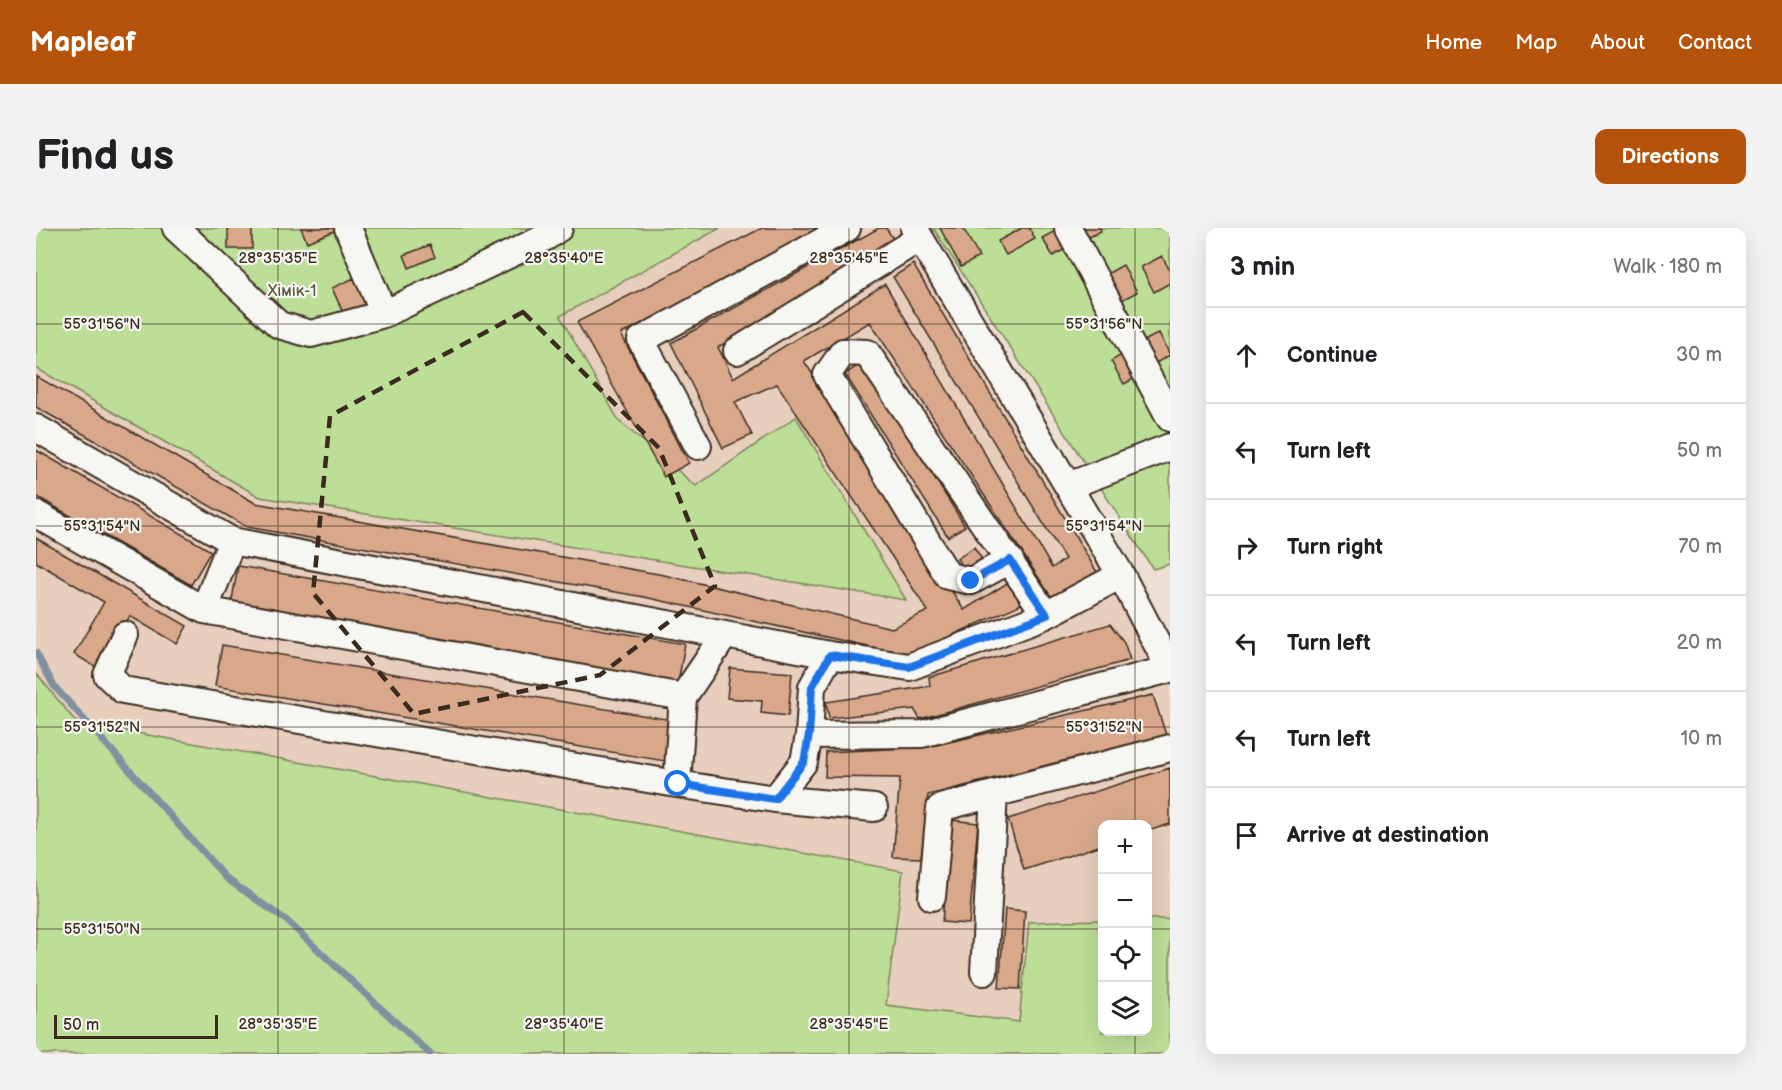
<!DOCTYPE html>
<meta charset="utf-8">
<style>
body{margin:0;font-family:"Balsamiq Sans",sans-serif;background:#f2f2f2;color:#202124}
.controls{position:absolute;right:18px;bottom:18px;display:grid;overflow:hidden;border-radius:12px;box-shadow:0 6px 24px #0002}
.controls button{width:54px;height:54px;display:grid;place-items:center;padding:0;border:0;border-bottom:2px solid #e0e0e0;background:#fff;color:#202124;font:30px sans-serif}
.scale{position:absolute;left:18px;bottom:15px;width:164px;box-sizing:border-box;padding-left:6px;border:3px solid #3b2a1e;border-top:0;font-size:16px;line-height:21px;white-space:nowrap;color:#3b2a1e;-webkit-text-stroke:4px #f6f6f2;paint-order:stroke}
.stop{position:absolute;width:18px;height:18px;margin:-14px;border:4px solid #1a73e8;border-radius:50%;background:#fff}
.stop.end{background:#1a73e8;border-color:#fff;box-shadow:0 2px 6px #0008}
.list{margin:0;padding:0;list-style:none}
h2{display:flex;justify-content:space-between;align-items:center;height:78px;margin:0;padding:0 24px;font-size:26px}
h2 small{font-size:20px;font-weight:400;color:#757577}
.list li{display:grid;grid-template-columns:39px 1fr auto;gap:18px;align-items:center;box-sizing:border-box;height:96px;padding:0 24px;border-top:2px solid #e0e0e0}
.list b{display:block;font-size:22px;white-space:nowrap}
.list em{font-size:20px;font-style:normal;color:#757577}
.icon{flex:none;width:33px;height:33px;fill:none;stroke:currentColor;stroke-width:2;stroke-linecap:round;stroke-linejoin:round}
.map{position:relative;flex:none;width:1134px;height:826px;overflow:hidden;border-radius:12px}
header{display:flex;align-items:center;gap:36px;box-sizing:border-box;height:84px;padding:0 30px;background:#b45309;color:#fff}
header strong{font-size:28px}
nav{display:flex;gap:33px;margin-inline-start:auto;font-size:21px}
.intro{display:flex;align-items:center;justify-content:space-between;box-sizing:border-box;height:144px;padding:0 36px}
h1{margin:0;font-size:42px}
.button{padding:15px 27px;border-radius:12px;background:#b45309;color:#fff;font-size:21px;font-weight:700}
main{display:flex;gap:36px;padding:0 36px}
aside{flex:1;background:#fff;border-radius:12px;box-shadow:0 6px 24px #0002}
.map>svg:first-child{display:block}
.built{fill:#e7cebd}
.green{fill:#bcde97;stroke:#7c845a;stroke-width:1.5}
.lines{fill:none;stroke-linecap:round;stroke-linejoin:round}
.stream{stroke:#8190a1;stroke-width:7}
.building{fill:#d9a88b;stroke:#3b2a1e;stroke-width:1.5}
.minor-casing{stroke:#3b2a1e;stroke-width:30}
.minor{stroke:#f6f6f2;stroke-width:26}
.route{stroke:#1a73e8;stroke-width:8}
.marked{fill:none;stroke:#3b2a1e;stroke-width:4.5;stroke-dasharray:12 8;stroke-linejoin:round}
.ticks{fill:none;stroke:#3b2a1e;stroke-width:1.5;stroke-opacity:0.45}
.labels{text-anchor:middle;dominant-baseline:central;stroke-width:4.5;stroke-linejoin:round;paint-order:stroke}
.park-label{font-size:16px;fill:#5b573c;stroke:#f6f6f2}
.ticks-label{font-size:15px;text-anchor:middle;fill:#3b2a1e;stroke:#f6f6f2;stroke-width:4.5;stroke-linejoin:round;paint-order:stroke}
</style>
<header>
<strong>Mapleaf</strong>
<nav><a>Home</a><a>Map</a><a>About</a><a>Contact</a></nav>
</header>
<div class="intro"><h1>Find us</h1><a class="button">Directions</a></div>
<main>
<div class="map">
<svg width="1134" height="826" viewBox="0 0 1134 826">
<rect width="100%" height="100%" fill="#eddfd3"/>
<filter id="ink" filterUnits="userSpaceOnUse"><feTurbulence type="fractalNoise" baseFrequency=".0167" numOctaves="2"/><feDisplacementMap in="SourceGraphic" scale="12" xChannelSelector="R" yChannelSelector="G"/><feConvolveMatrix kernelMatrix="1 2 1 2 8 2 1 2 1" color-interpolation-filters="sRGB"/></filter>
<g filter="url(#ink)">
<path class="built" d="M 684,0 L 861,0 L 1065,333 L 1134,427 L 1134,691 L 1112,691 L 1112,596 L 1066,596 L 1066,692 L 993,694 L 984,794 L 850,777 L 866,643 L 40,494 L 0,445 L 0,140 L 224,269 L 870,372 L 760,189 L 660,258 L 583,193 L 523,88 Z"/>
<path class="green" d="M 0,0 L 684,0 L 524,88 L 583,193 L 660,258 L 760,189 L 870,372 L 224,269 L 0,140 Z
M 897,0 L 1134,0 L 1134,336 L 1117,341 Z
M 0,445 L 40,494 L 867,643 L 850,777 L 983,794 L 993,694 L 1066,692 L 1066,804 L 1112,804 L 1112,691 L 1134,691 L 1134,826 L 0,826 Z"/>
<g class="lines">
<path class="stream" d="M 0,425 L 18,458 L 191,651 L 250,692 L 394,826"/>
</g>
<path class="building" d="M 192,0 L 216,0 L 216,21 L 192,21 Z
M 265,0 L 306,0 L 271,14 Z
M 726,0 L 789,0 L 585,106 L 653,235 L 628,249 L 541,94 Z
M 843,0 L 850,0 L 860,15 L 682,119 L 697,150 L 849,56 L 1016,340 L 1029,331 L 857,49 L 877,36 L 1061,344 L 1016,370 L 834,94 L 768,133 L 928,382 L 976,352 L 990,374 L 872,427 L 608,369 L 211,299 L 0,179 L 0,148 L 219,275 L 628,347 L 856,400 L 892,383 L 741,156 L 699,174 L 716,207 L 687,220 L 635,115 Z
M 904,0 L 927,0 L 943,29 L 925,39 Z
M 986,0 L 993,0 L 999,11 L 970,27 L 962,13 Z
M 1044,0 L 1064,0 L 1065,3 L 1050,11 Z
M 1023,1 L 1033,19 L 1017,28 L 1006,10 Z
M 394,17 L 399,29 L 373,40 L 368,27 Z
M 1126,28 L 1134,43 L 1134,55 L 1118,64 L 1105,39 Z
M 1087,37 L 1101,64 L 1084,73 L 1069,47 Z
M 318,50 L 331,78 L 309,89 L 296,60 Z
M 1123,105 L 1134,127 L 1120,135 L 1108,113 Z
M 1093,123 L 1105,147 L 1088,156 L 1075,133 Z
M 826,135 L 929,298 L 912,309 L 809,146 Z
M 0,222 L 175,323 L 155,357 L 0,268 Z
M 0,310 L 151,398 L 141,416 L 94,388 L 63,441 L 38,426 L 68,374 L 0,334 Z
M 938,319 L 947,333 L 930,344 L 921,331 Z
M 202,338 L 649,416 L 642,455 L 195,377 Z
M 1074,396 L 1088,414 L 1094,432 L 884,491 L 878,481 L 793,490 L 790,474 L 894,458 L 893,449 Z
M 186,417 L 636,492 L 629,533 L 179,458 Z
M 694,440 L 756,445 L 752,488 L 725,485 L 726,473 L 691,470 Z
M 1117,467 L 1130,507 L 892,567 L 885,630 L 857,629 L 864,550 L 789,549 L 790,524 L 892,519 Z
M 1134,540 L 1134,596 L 1112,603 L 1112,596 L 1066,596 L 1066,617 L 988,642 L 972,591 Z
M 915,592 L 942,595 L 933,696 L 906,694 Z
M 969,681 L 989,683 L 984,761 L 963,760 Z"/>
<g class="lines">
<defs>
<path id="minor" d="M 140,0 L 243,97 L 275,106 L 348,86 L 510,9 L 523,0
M 312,0 L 348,86
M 878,0 L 1085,347 L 1134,441
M 1032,0 L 1134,190
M 701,123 L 884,10
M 0,200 L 196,313 L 794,427 L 873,439 L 1010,387 L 1085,347
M 662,218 L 605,112 L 811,0
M 1032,258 L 1134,219
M 0,286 L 168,382 L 647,469
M 974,332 L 935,353 L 912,348 L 791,147 L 807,124 L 831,125 L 1010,387
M 168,382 L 196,313
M 89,407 L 71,447 L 87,462 L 641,556 L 739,571 L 838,580
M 773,507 L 886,506 L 1134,441
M 641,556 L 647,469 L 689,407
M 739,571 L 768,534 L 773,507 L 776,459 L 794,427
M 896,669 L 904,580 L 1134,520
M 948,744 L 958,566"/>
</defs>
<use href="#minor" class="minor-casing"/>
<use href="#minor" class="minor"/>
</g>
</g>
<g class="lines" filter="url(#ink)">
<path class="route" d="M 642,556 L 739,571 L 768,534 L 773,507 L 776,459 L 794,427 L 873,439 L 1011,387 L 974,332 L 935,353"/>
</g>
<path class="marked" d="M 487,84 L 623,220 L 679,358 L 564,447 L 378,486 L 277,365 L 294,188 Z"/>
<path class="ticks" d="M 242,0 L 242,826M 528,0 L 528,826M 813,0 L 813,826M 1099,0 L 1099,596M 0,96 L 1134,96M 0,298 L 1134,298M 0,499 L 1134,499M 0,701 L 1066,701M 1112,701 L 1134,701M 1099,804 L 1099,826"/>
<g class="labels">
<g class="park-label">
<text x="256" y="63">Хімік-1</text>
</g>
</g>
<g class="ticks-label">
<text x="242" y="35">28°35'35"E</text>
<text x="528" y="35">28°35'40"E</text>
<text x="813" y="35">28°35'45"E</text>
<text x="66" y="101">55°31'56"N</text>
<text x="1068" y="101">55°31'56"N</text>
<text x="66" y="303">55°31'54"N</text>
<text x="1068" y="303">55°31'54"N</text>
<text x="66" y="504">55°31'52"N</text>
<text x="1068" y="504">55°31'52"N</text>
<text x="66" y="706">55°31'50"N</text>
<text x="242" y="801">28°35'35"E</text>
<text x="528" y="801">28°35'40"E</text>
<text x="813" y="801">28°35'45"E</text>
</g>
</svg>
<div class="controls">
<button>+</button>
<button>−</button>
<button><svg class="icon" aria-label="locate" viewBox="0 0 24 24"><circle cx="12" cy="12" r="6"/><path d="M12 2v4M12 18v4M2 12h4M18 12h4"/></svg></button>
<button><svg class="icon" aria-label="layers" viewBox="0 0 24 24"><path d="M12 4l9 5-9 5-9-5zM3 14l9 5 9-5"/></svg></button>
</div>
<div class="scale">50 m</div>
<div class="stop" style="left:642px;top:556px"></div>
<div class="stop end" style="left:935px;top:353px"></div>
</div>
<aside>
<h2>3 min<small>Walk · 180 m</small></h2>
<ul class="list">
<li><svg class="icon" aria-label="ahead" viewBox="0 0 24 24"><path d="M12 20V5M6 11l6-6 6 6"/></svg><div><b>Continue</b></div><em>30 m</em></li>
<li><svg class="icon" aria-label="left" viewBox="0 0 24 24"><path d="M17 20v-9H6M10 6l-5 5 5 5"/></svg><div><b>Turn left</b></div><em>50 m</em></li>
<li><svg class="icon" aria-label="right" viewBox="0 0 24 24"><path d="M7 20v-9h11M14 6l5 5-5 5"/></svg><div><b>Turn right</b></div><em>70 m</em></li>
<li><svg class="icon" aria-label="left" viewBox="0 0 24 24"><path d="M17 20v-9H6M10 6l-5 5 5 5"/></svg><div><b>Turn left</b></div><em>20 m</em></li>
<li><svg class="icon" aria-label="left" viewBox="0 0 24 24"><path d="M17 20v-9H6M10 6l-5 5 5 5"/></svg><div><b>Turn left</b></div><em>10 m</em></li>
<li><svg class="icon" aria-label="arrive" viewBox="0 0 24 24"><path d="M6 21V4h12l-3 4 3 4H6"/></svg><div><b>Arrive at destination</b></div></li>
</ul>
</aside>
</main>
